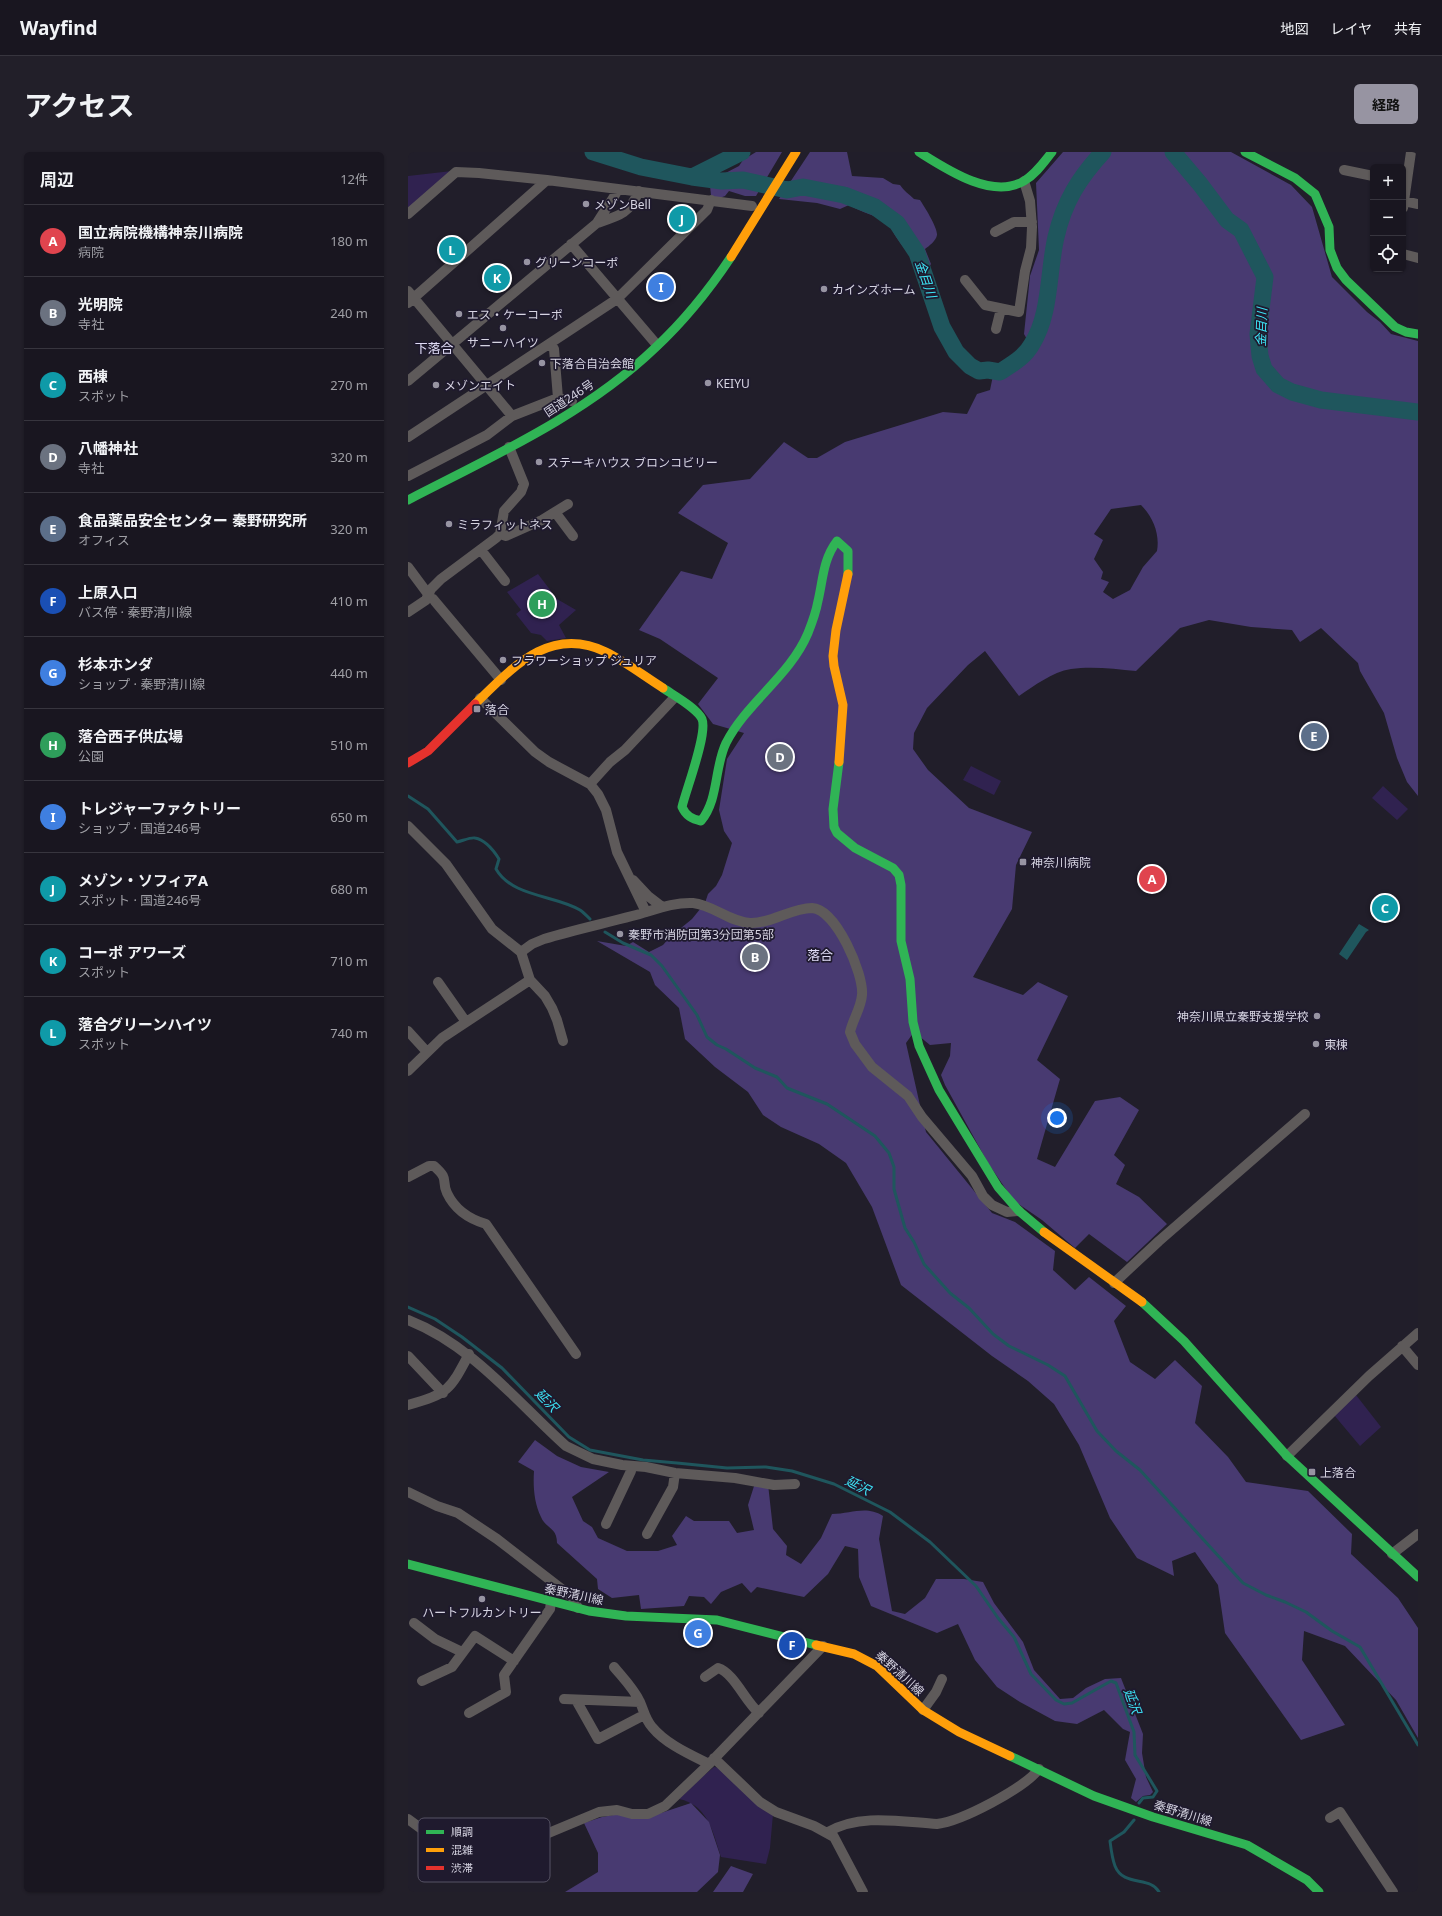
<!DOCTYPE html>
<html lang="ja">
<meta charset="utf-8">
<style>
body{margin:0;font-family:"Noto Sans","Noto Sans JP",sans-serif;background:#221f29;color:#f1f3f6}
.controls{position:absolute;right:12px;top:12px;display:grid;overflow:hidden;border-radius:6px;box-shadow:0 1px 3px #0004}
.controls button{width:36px;height:36px;display:grid;place-items:center;padding:0;border:0;border-bottom:1px solid #37353e;background:#191620;color:#f1f3f6;font:20px sans-serif}
.you{position:absolute;left:649px;top:966px;width:14px;height:14px;margin:-10px;border:3px solid #fff;border-radius:50%;background:#1a73e8;box-shadow:0 0 0 6px #1a73e833}
.badge{display:grid;place-items:center;width:26px;height:26px;border-radius:50%;background:#9794a2;color:#fff;font-size:13px;font-weight:700}
.pin{position:absolute;translate:-50% -50%;border:2px solid #fff;box-shadow:0 1px 4px #0006}
.list{margin:0;padding:0;list-style:none}
h2{display:flex;justify-content:space-between;align-items:center;height:52px;margin:0;padding:0 16px;font-size:17px}
h2 small{font-size:13px;font-weight:400;color:#9f9fa5}
.list li{display:grid;grid-template-columns:26px 1fr auto;gap:12px;align-items:center;box-sizing:border-box;height:72px;padding:0 16px;border-top:1px solid #37353e}
.list b{display:block;font-size:15px;white-space:nowrap}
.list p{margin:0;font-size:13px;white-space:nowrap;color:#9f9fa5}
.list em{font-size:13px;font-style:normal;color:#9f9fa5}
.icon{flex:none;width:22px;height:22px;fill:none;stroke:currentColor;stroke-width:2;stroke-linecap:round;stroke-linejoin:round}
.map{position:relative;flex:none;width:1010px;height:1740px;overflow:hidden;border-radius:6px}
header{display:flex;align-items:center;gap:24px;box-sizing:border-box;height:56px;padding:0 20px;background:#191620;border-bottom:1px solid #37353e}
header strong{font-size:19px}
nav{display:flex;gap:22px;margin-inline-start:auto;font-size:14px}
.intro{display:flex;align-items:center;justify-content:space-between;box-sizing:border-box;height:96px;padding:0 24px}
h1{margin:0;font-size:28px}
.button{padding:10px 18px;border-radius:6px;background:#9794a2;color:#111;font-size:14px;font-weight:700}
main{display:flex;gap:24px;padding:0 24px}
aside{flex:1;background:#191620;border-radius:6px;box-shadow:0 1px 3px #0004}
.map>svg:first-child{display:block}
.green{fill:#302250}
.forest{fill:#483a71;fill-rule:evenodd}
.water{fill:#1f565d}
.lines{fill:none;stroke-linecap:round;stroke-linejoin:round}
.stream{stroke:#1f565d;stroke-width:3}
.river{stroke:#1f565d;stroke-width:17}
.street{stroke:#5e5a5a;stroke-width:10}
.fast{stroke:#30b455;stroke-width:9}
.slow{stroke:#ff9f0a;stroke-width:9}
.jam{stroke:#e5322d;stroke-width:9}
.poi-dot{fill:#9794a2;stroke:#1f1a2e;stroke-width:1.5}
.labels{text-anchor:middle;dominant-baseline:central;stroke-width:3.5;stroke-linejoin:round;paint-order:stroke}
.poi-label{font-size:12px;fill:#d6d4e2;stroke:#1f1a2e;text-anchor:start}
.street-label{font-size:12px;fill:#d6d4e2;stroke:#1f1a2e}
.water-label{font-size:13px;font-style:italic;fill:#3de3f5;stroke:#1f1a2e}
.neighbourhood-label{font-size:13px;fill:#e0dcf7;stroke:#1f1a2e}
.key{fill:#1f1a2e;stroke:#565264;stroke-width:1}
.key-label{font-size:11px;fill:#d6d4e2}
</style>
<header>
<strong>Wayfind</strong>
<nav><a>地図</a><a>レイヤ</a><a>共有</a></nav>
</header>
<div class="intro"><h1>アクセス</h1><a class="button">経路</a></div>
<main>
<aside>
<h2>周辺<small>12件</small></h2>
<ul class="list">
<li><span class="badge" style="background:#e0444e">A</span><div><b>国立病院機構神奈川病院</b><p>病院</p></div><em>180 m</em></li>
<li><span class="badge" style="background:#6b7280">B</span><div><b>光明院</b><p>寺社</p></div><em>240 m</em></li>
<li><span class="badge" style="background:#0f9aa8">C</span><div><b>西棟</b><p>スポット</p></div><em>270 m</em></li>
<li><span class="badge" style="background:#6b7280">D</span><div><b>八幡神社</b><p>寺社</p></div><em>320 m</em></li>
<li><span class="badge" style="background:#5c6f8a">E</span><div><b>食品薬品安全センター 秦野研究所</b><p>オフィス</p></div><em>320 m</em></li>
<li><span class="badge" style="background:#1a4fb4">F</span><div><b>上原入口</b><p>バス停 · 秦野清川線</p></div><em>410 m</em></li>
<li><span class="badge" style="background:#3f7fe0">G</span><div><b>杉本ホンダ</b><p>ショップ · 秦野清川線</p></div><em>440 m</em></li>
<li><span class="badge" style="background:#2e9e5b">H</span><div><b>落合西子供広場</b><p>公園</p></div><em>510 m</em></li>
<li><span class="badge" style="background:#3f7fe0">I</span><div><b>トレジャーファクトリー</b><p>ショップ · 国道246号</p></div><em>650 m</em></li>
<li><span class="badge" style="background:#0f9aa8">J</span><div><b>メゾン・ソフィアA</b><p>スポット · 国道246号</p></div><em>680 m</em></li>
<li><span class="badge" style="background:#0f9aa8">K</span><div><b>コーポ アワーズ</b><p>スポット</p></div><em>710 m</em></li>
<li><span class="badge" style="background:#0f9aa8">L</span><div><b>落合グリーンハイツ</b><p>スポット</p></div><em>740 m</em></li>
</ul>
</aside>
<div class="map">
<svg width="1010" height="1740" viewBox="0 0 1010 1740">
<rect width="100%" height="100%" fill="#211e2a"/>
<path class="green" d="M 44,19 L 0,56 L 0,24 Z
M 130,422 L 149,447 L 168,458 L 151,473 L 158,486 L 139,489 L 133,483 L 123,481 L 108,462 L 113,458 L 99,440 Z
M 563,614 L 593,629 L 586,643 L 555,628 Z
M 975,634 L 1000,657 L 989,668 L 964,646 Z
M 948,1243 L 973,1275 L 952,1294 L 926,1263 Z
M 306,1615 L 312,1616 L 365,1662 L 362,1696 L 358,1712 L 313,1705 C 305,1680 300,1653 271,1647 L 293,1626 Z"/>
<path class="forest" d="M 348,0 L 374,0 L 348,44 L 337,44 L 321,39 L 317,44 L 309,47 L 303,43 L 302,34 L 306,27 L 331,14 L 335,8 Z
M 402,0 L 439,0 L 444,24 L 475,26 L 485,32 L 492,33 C 496,39 501,42 506,47 L 512,48 C 516,54 530,76 529,83 C 528,89 521,94 517,97 L 523,112 L 517,121 C 507,107 486,88 482,72 C 469,63 454,61 441,53 L 432,57 L 409,51 L 371,47 Z
M 655,0 L 823,0 L 883,33 L 904,55 L 924,125 L 959,160 L 972,170 L 983,182 L 1010,189 L 1010,644 L 999,630 L 989,606 L 976,561 L 952,519 L 950,511 L 913,476 L 892,490 L 884,478 L 843,475 L 801,468 L 772,476 L 728,519 C 707,517 684,514 663,517 C 644,520 626,534 611,544 L 577,499 L 560,513 L 519,556 L 506,581 L 505,597 L 520,618 L 561,656 L 624,680 L 608,713 L 604,757 L 565,825 L 615,843 L 630,830 L 660,844 L 629,908 L 652,927 L 629,1007 L 647,1015 L 687,949 L 712,945 L 731,958 L 706,1003 L 717,1013 L 708,1032 L 731,1045 L 759,1072 L 719,1110 L 681,1082 L 667,1096 L 634,1068 L 606,1049 L 580,1011 L 537,933 L 533,923 L 542,904 L 543,891 L 522,893 L 506,880 L 498,891 L 518,980 L 584,1061 L 607,1070 L 647,1099 L 645,1118 L 667,1138 L 681,1125 L 718,1154 L 706,1169 L 722,1210 L 747,1227 L 767,1208 L 794,1234 L 787,1271 L 820,1305 L 838,1330 L 900,1339 L 944,1382 L 943,1402 L 990,1446 L 1010,1476 L 1010,1586 L 988,1548 L 937,1494 L 896,1479 L 894,1508 L 937,1573 L 893,1588 L 817,1481 L 810,1433 L 787,1400 L 764,1409 L 766,1424 L 729,1406 L 702,1366 L 671,1293 L 646,1252 L 620,1229 L 584,1204 L 493,1133 L 464,1055 L 438,1011 L 411,992 L 373,975 L 355,963 L 340,940 L 307,915 L 277,887 L 271,856 L 247,833 L 242,820 L 189,789 L 218,794 L 225,790 L 241,800 L 255,793 L 262,785 L 284,767 L 297,751 L 300,742 L 308,734 L 314,723 L 324,691 L 316,679 L 311,658 L 319,607 L 336,581 L 305,572 L 290,552 L 310,526 L 252,487 L 231,478 L 273,419 L 304,427 L 320,391 L 270,361 L 295,333 L 342,327 L 376,290 L 400,306 L 409,306 L 437,290 L 535,260 L 559,262 L 569,242 L 582,238 L 587,214 L 601,208 L 620,189 L 616,182 L 622,124 L 631,98 L 628,31 ZM 733,353 C 745,365 752,382 749,399 L 735,415 L 722,438 L 705,447 L 695,440 L 701,430 L 693,427 L 695,420 L 686,407 L 695,388 L 686,382 L 703,357 Z
M 127,1288 L 149,1304 L 173,1315 L 201,1320 L 164,1345 L 175,1369 L 184,1375 L 190,1386 L 219,1399 L 250,1399 L 269,1393 L 264,1384 L 278,1364 L 286,1369 L 321,1369 L 329,1381 L 346,1378 L 340,1353 L 347,1331 L 360,1332 L 365,1377 L 379,1394 L 378,1403 L 393,1412 L 413,1386 L 424,1362 C 443,1362 458,1353 475,1364 L 471,1387 L 484,1459 L 497,1462 L 517,1446 L 528,1427 L 556,1427 L 575,1430 L 586,1451 L 615,1490 L 626,1518 L 652,1547 L 665,1546 L 678,1536 L 697,1527 L 713,1526 L 735,1582 L 734,1601 L 738,1625 L 745,1640 L 742,1643 L 735,1644 L 728,1650 L 723,1646 L 728,1627 L 717,1608 L 722,1580 L 715,1577 L 696,1558 L 669,1572 L 647,1569 L 612,1550 L 589,1535 L 567,1508 L 550,1472 L 529,1481 L 463,1454 L 451,1425 L 450,1397 L 437,1394 L 420,1422 L 396,1445 L 349,1435 L 343,1441 L 334,1431 L 313,1440 L 303,1452 L 296,1445 L 281,1444 L 276,1454 L 233,1457 L 231,1443 L 204,1446 L 190,1437 L 189,1427 L 149,1391 C 149,1375 138,1377 133,1365 C 126,1351 125,1334 126,1319 L 110,1310 Z
M 283,1651 L 301,1670 L 312,1703 L 310,1720 L 289,1740 L 157,1740 L 190,1720 L 190,1701 L 176,1671 L 194,1665 L 211,1662 L 253,1661 Z
M 323,1714 L 345,1722 L 335,1740 L 305,1740 Z"/>
<path class="water" d="M 951,772 L 961,778 L 958,780 L 939,808 L 931,802 Z"/>
<g class="lines">
<path class="stream" d="M 0,644 L 20,657 L 49,690 C 54,689 63,685 67,686 C 78,688 86,699 91,707 L 88,717 C 104,745 147,743 172,758 C 175,760 179,764 182,767
M 197,780 L 215,791 L 243,803 L 254,814 L 289,863 L 299,885 L 309,893 L 318,897 L 347,916 L 369,925 L 379,936 L 419,952 L 467,984 L 481,1001 L 486,1015 L 486,1037 L 497,1076 L 506,1090 L 516,1112 L 542,1141 L 561,1156 L 585,1182 L 601,1194 L 640,1213 L 657,1224 L 689,1279 L 708,1299 L 732,1318 L 835,1431 L 858,1443 L 877,1450 L 898,1460 L 924,1479 L 952,1495 L 1010,1593
M 0,1155 L 27,1167 L 54,1185 L 94,1216 L 161,1285 L 182,1298 L 235,1308 L 269,1311 L 319,1316 L 358,1315 L 384,1319 L 426,1332 L 482,1360 L 522,1390 L 568,1434 L 590,1466 L 606,1485 L 623,1522 L 648,1548 L 656,1552 L 664,1551 L 703,1529 L 708,1531 L 726,1580 L 727,1603 L 749,1639 L 745,1645 L 735,1646 L 731,1651
M 726,1668 L 716,1680 L 702,1689 C 703,1697 704,1706 707,1714 C 715,1735 743,1724 751,1740"/>
<path class="river" d="M 185,0 L 233,15 L 284,25 L 314,29 L 335,28 L 379,38 L 395,35 L 436,43 L 467,55 L 489,71 L 509,101 L 534,175 L 548,200 L 562,214 L 571,219 L 580,218 L 592,220 C 604,212 617,205 624,192 C 643,162 640,119 648,85 C 656,50 671,26 695,0
M 765,0 L 792,32 L 819,68 L 833,78 L 857,125 L 850,182 L 852,204 L 856,217 L 870,233 L 884,240 L 913,248 L 1010,260
M 284,25 L 334,0"/>
<path class="street" d="M 936,18 L 965,24
M 996,49 L 1010,52
M 995,56 L 1003,0
M 0,62 L 48,20 L 71,21 L 139,28 L 344,54
M 189,71 C 211,64 221,62 231,39
M 587,80 L 606,70 L 624,70
M 163,92 L 249,193
M 995,102 L 1010,106
M 557,128 L 577,153 L 611,160 L 617,119 L 623,96 L 624,75 L 622,49 L 616,29
M 0,139 L 104,264
M 0,151 L 139,28
M 588,177 L 593,157
M 143,192 L 146,197 L 150,246
M 0,229 L 189,71 C 194,62 207,45 210,37
M 0,285 L 209,147 L 299,58 L 303,48
M 0,324 L 79,283 L 104,264 L 150,246 L 164,249
M 147,360 L 165,384
M 92,382 L 98,384 L 134,368 L 160,352
M 73,398 L 97,429
M 0,415 L 20,442
M 19,445 L 25,447 L 93,528
M 0,460 L 18,448 L 23,437 L 33,427 L 88,386 L 92,382 L 96,359 L 113,340 L 116,332 L 101,295
M 72,546 L 127,600 L 141,610 L 182,632 L 190,642 L 198,658 L 209,700 L 238,760
M 182,632 L 202,610 L 217,598 L 267,545
M 0,674 L 38,712 L 84,777 L 113,800 L 122,828 L 137,844 L 144,856 L 149,868 L 155,889
M 225,728 L 240,744 L 253,754
M 113,800 L 124,792 L 136,787 C 165,778 194,772 224,764 C 244,759 264,750 285,751 C 305,753 322,770 342,771 C 363,772 383,756 404,756 C 428,757 456,822 454,843 C 453,856 445,867 442,880 L 447,892 L 464,915 L 500,944 L 514,965 L 564,1024 L 575,1044 L 584,1053 L 599,1060 L 611,1059
M 30,830 L 58,870
M 0,879 L 19,900
M 0,919 L 34,886 L 122,828
M 0,1025 L 21,1014 L 26,1014 C 42,1028 33,1028 39,1041 C 47,1058 61,1067 78,1072 L 168,1202
M 706,1131 L 751,1089 L 897,962
M 0,1168 C 64,1193 108,1249 158,1294 L 185,1307 L 214,1313 L 238,1315 L 267,1321 L 327,1326 L 366,1333 L 387,1332
M 994,1194 L 1010,1213
M 0,1204 L 35,1241
M 0,1253 C 40,1242 42,1238 61,1202
M 879,1304 L 961,1224 L 1010,1181
M 0,1340 L 29,1354 L 50,1361 L 89,1387 L 164,1445 L 170,1456
M 198,1372 L 223,1319 L 222,1315
M 239,1382 L 265,1335 L 267,1321
M 984,1402 L 1010,1382
M 6,1471 L 27,1487 L 54,1500
M 206,1515 C 215,1526 226,1537 232,1550 C 236,1559 237,1567 244,1575 C 258,1592 281,1602 301,1612
M 297,1525 L 310,1516 C 326,1521 337,1549 351,1561
M 14,1529 L 44,1515 L 67,1484 L 106,1509
M 156,1547 L 232,1550
M 168,1548 L 190,1587 L 236,1563
M 515,1558 L 528,1540 L 534,1527
M 61,1561 L 98,1540 L 96,1523 L 142,1457 L 143,1450
M 306,1606 L 352,1650 L 368,1660 L 406,1674 L 426,1685 L 455,1740
M 922,1666 L 932,1660 L 985,1740
M 0,1667 L 34,1692 L 45,1697 L 73,1703 L 100,1698 L 191,1660 L 209,1658 L 224,1662 L 240,1662 L 257,1654 L 301,1612 L 415,1494
M 420,1680 C 452,1661 494,1670 529,1672 C 554,1669 615,1637 631,1617"/>
<path class="fast" d="M 511,0 C 538,17 584,48 616,29 C 628,22 636,10 644,0
M 837,0 L 887,26 L 907,42 L 921,75 L 922,98 L 929,116 L 938,128 L 987,175 L 998,180 L 1010,182
M 0,348 C 85,304 177,263 247,196 C 276,169 301,138 323,105
M 255,536 C 265,543 289,556 294,567 C 300,581 278,638 274,655 C 278,664 284,667 293,669 C 311,647 306,616 318,591 C 339,550 382,524 400,481 C 404,471 408,460 410,449 C 415,428 415,407 429,389 L 440,399 L 440,422
M 431,610 L 425,657 L 426,675 L 429,681 L 447,696 L 485,716 L 491,723 L 493,733 L 493,789 L 502,827 L 505,870 L 511,894 L 531,938 L 590,1035 L 611,1059 L 636,1080
M 734,1150 L 776,1189 L 879,1304 L 1010,1425
M 0,1412 L 181,1459 L 218,1464 L 309,1468 L 408,1493
M 602,1604 L 686,1644 L 745,1665 L 839,1693 L 899,1728 L 911,1740"/>
<path class="slow" d="M 323,105 L 388,0
M 67,552 C 105,515 142,473 198,500 C 218,510 236,524 255,536
M 431,610 L 435,553 L 426,514 L 425,504 L 428,478 L 440,422
M 636,1080 L 734,1150
M 408,1493 L 446,1502 L 469,1514 L 515,1558 L 551,1580 L 602,1604"/>
<path class="jam" d="M 0,611 L 20,599 L 67,552"/>
</g>
<g class="poi-dot">
<circle cx="178" cy="52" r="4"/>
<circle cx="119" cy="110" r="4"/>
<circle cx="416" cy="137" r="4"/>
<circle cx="51" cy="162" r="4"/>
<circle cx="95" cy="176" r="4"/>
<circle cx="134" cy="211" r="4"/>
<circle cx="300" cy="231" r="4"/>
<circle cx="28" cy="233" r="4"/>
<circle cx="131" cy="310" r="4"/>
<circle cx="41" cy="372" r="4"/>
<circle cx="95" cy="508" r="4"/>
<rect x="65" y="553" width="8" height="8" rx="2"/>
<rect x="611" y="706" width="8" height="8" rx="2"/>
<circle cx="212" cy="782" r="4"/>
<circle cx="909" cy="864" r="4"/>
<circle cx="908" cy="892" r="4"/>
<rect x="900" y="1316" width="8" height="8" rx="2"/>
<circle cx="74" cy="1447" r="4"/>
</g>
<g class="labels">
<g class="poi-label">
<text x="186" y="52">メゾンBell</text>
<text x="127" y="110">グリーンコーポ</text>
<text x="424" y="137">カインズホーム</text>
<text x="59" y="162">エス・ケーコーポ</text>
<text x="95" y="190" text-anchor="middle">サニーハイツ</text>
<text x="142" y="211">下落合自治会館</text>
<text x="308" y="231">KEIYU</text>
<text x="36" y="233">メゾンエイト</text>
<text x="139" y="310">ステーキハウス ブロンコビリー</text>
<text x="49" y="372">ミラフィットネス</text>
<text x="103" y="508">フラワーショップ ジュリア</text>
<text x="77" y="557">落合</text>
<text x="623" y="710">神奈川病院</text>
<text x="220" y="782">秦野市消防団第3分団第5部</text>
<text x="901" y="864" text-anchor="end">神奈川県立秦野支援学校</text>
<text x="916" y="892">東棟</text>
<text x="912" y="1320">上落合</text>
<text x="74" y="1460" text-anchor="middle">ハートフルカントリー</text>
</g>
<g class="street-label">
<text transform="translate(161 246) rotate(-33)">国道246号</text>
<text transform="translate(166 1442) rotate(12)">秦野清川線</text>
<text transform="translate(492 1521) rotate(42)">秦野清川線</text>
<text transform="translate(775 1661) rotate(17)">秦野清川線</text>
</g>
<g class="water-label">
<text transform="translate(518 127) rotate(71)">金目川</text>
<text transform="translate(853 175) rotate(-88)">金目川</text>
<text transform="translate(139 1248) rotate(46)">延沢</text>
<text transform="translate(450 1333) rotate(27)">延沢</text>
<text transform="translate(725 1549) rotate(70)">延沢</text>
</g>
<g class="neighbourhood-label">
<text x="26" y="196">下落合</text>
<text x="412" y="803">落合</text>
</g>
</g>
<rect x="10" y="1666" width="132" height="64" rx="6" class="key"/>
<rect x="18" y="1678" width="18" height="4" fill="#30b455"/>
<rect x="18" y="1696" width="18" height="4" fill="#ff9f0a"/>
<rect x="18" y="1714" width="18" height="4" fill="#e5322d"/>
<g class="key-label">
<text x="43" y="1684">順調</text>
<text x="43" y="1702">混雑</text>
<text x="43" y="1720">渋滞</text>
</g>
</svg>
<div class="controls">
<button>+</button>
<button>−</button>
<button><svg class="icon" aria-label="locate" viewBox="0 0 24 24"><circle cx="12" cy="12" r="6"/><path d="M12 2v4M12 18v4M2 12h4M18 12h4"/></svg></button>
</div>
<div class="you"></div>
<div class="pin badge" style="left:744px;top:727px;background:#e0444e">A</div>
<div class="pin badge" style="left:347px;top:805px;background:#6b7280">B</div>
<div class="pin badge" style="left:977px;top:756px;background:#0f9aa8">C</div>
<div class="pin badge" style="left:372px;top:605px;background:#6b7280">D</div>
<div class="pin badge" style="left:906px;top:584px;background:#5c6f8a">E</div>
<div class="pin badge" style="left:384px;top:1493px;background:#1a4fb4">F</div>
<div class="pin badge" style="left:290px;top:1481px;background:#3f7fe0">G</div>
<div class="pin badge" style="left:134px;top:452px;background:#2e9e5b">H</div>
<div class="pin badge" style="left:253px;top:135px;background:#3f7fe0">I</div>
<div class="pin badge" style="left:274px;top:67px;background:#0f9aa8">J</div>
<div class="pin badge" style="left:89px;top:126px;background:#0f9aa8">K</div>
<div class="pin badge" style="left:44px;top:98px;background:#0f9aa8">L</div>
</div>
</main>
